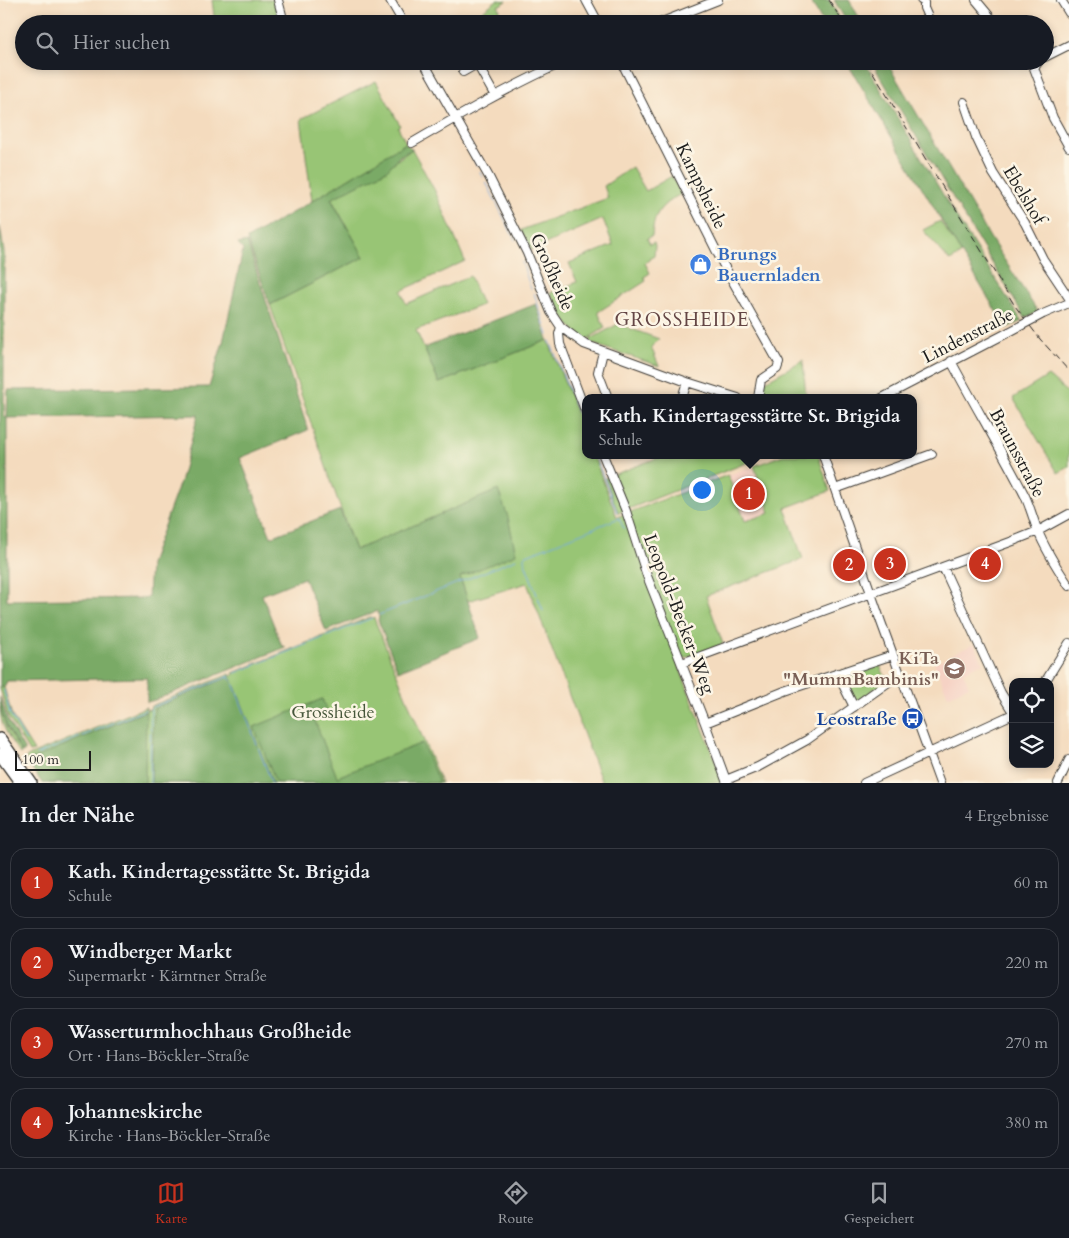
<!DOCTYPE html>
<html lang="de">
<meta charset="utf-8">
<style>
body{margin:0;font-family:Cardo,serif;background:#20242c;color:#f1f3f6}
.controls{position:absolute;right:15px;bottom:15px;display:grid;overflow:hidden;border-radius:10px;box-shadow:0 2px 8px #0003}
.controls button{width:45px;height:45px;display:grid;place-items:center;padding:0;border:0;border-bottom:1px solid #363941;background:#171b24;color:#f1f3f6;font:25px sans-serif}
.scale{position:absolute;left:15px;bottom:12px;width:76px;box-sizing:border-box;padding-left:5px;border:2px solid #1c1c1c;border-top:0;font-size:14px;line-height:18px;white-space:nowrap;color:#1c1c1c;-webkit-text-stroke:4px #fcf5e5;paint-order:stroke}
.you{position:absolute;left:701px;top:489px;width:18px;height:18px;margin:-12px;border:4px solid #fff;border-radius:50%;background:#1a73e8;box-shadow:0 0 0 8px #1a73e833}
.badge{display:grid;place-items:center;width:32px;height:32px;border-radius:50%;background:#c8321e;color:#fff;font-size:16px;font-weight:700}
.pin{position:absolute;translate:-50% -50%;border:2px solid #fff;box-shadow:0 1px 5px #0006}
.popup{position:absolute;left:582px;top:394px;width:335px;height:65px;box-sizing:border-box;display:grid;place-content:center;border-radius:10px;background:#171b24;filter:drop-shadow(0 1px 4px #0005);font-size:16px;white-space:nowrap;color:#9ea1a6}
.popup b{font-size:19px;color:#f1f3f6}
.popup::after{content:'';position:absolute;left:50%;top:100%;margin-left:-10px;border:10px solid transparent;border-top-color:#171b24}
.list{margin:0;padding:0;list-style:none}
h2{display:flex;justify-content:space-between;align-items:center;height:65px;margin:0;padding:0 20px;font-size:21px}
h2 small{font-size:16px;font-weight:400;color:#9ea1a6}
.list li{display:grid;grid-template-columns:32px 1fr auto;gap:15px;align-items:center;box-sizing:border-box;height:70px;margin:0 10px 10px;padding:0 10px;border:1px solid #363941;border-radius:15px}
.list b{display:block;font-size:19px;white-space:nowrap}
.list p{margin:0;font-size:16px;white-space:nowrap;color:#9ea1a6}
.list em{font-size:16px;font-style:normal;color:#9ea1a6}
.icon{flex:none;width:28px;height:28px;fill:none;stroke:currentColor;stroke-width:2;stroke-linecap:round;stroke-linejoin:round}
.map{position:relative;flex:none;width:1069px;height:783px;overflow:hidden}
.search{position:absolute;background:#171b24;box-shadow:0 2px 8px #0003;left:15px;right:15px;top:15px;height:55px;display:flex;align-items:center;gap:12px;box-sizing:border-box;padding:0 18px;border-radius:28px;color:#9ea1a6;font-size:19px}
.sheet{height:385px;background:#171b24}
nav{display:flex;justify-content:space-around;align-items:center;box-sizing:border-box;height:70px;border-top:1px solid #363941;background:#171b24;font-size:14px;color:#9ea1a6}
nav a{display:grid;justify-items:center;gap:2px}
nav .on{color:#c8321e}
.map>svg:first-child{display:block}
.built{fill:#f6d2c4}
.green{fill:#98c574;stroke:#5a7048}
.forest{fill:#7aaa66;stroke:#4b6341;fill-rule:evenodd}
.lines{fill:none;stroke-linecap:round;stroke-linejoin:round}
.stream{stroke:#72a8e0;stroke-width:1}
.minor-casing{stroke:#3c3934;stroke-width:10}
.highway-casing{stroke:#3c3934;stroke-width:14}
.minor{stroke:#fff;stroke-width:8}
.highway{stroke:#fff;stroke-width:11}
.rail{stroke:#1c1c1c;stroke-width:1;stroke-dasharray:8 4;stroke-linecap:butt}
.minor-bridge-casing{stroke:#3c3934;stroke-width:10;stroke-linecap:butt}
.minor-bridge{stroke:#fff;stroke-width:8}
.labels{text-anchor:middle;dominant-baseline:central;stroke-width:5;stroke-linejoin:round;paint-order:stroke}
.street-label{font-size:18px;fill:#1c1c1c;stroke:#fcf5e5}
.shop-label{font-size:18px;font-weight:bold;fill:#366cbe;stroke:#fcf5e5;text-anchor:start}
.education-label{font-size:18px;font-weight:bold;fill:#785e54;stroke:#fcf5e5;text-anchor:end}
.park-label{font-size:18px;fill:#47573b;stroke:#fcf5e5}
.transit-label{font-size:18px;font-weight:bold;fill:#164399;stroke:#fcf5e5;text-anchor:end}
.neighbourhood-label{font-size:19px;letter-spacing:1px;fill:#644645;stroke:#fcf5e5}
</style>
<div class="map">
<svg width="1069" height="783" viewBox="0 0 1069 783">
<rect width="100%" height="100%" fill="#fcf5e5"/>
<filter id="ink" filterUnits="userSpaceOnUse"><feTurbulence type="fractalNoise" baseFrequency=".02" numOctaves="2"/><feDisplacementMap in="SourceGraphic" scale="10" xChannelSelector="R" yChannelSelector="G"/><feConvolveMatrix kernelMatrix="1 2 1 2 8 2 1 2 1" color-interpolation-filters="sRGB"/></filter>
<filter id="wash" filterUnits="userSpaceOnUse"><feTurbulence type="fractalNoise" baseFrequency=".0096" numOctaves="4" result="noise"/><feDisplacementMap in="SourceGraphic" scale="20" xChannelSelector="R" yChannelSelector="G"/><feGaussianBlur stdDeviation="1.12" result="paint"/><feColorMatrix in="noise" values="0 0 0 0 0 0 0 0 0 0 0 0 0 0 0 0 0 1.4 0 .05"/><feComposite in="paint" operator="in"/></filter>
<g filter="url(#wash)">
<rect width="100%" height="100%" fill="#f4dbbe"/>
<path class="built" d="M 754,466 L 770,513 L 745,522 L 728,475 Z
M 974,644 L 983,663 L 963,672 L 969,686 L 948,696 L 934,663 Z"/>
<path class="green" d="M 212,0 L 276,0 L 279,11 L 276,16 L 221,24 L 214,16 Z
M 497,0 L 507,1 L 498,6 L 506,24 L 483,24 L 480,13 Z
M 376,81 L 400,125 L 398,127 L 406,143 L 312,201 L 301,119 Z
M 412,149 L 435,191 L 465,261 L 401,291 L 406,304 L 470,276 L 482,305 L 416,330 L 439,383 L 548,340 L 585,434 L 585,455 L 593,455 L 617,517 L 728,475 L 745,521 L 770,513 L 754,466 L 783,455 L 818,455 L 830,491 L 785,508 L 803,559 L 706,596 L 723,644 L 677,661 L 724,783 L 602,783 L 527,583 L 468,601 L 460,577 L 498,491 L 355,550 L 270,305 L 364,257 L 331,198 L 392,164 Z
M 632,167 L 646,191 L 672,176 L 681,194 C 661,205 654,212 652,236 L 647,238 L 650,244 L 654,242 L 655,246 L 654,256 L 645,263 L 650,273 L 644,277 L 646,281 L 598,312 L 605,328 L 586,340 C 567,326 560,314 550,293 L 577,282 L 569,263 L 613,245 L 603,219 L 531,250 L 521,230 L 608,198 L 604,186 Z
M 940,221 L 962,254 L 950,261 L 923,230 Z
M 618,324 L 659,339 L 651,347 L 659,366 L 590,343 L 591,339 Z
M 803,360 L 806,398 L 761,397 L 764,382 Z
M 1048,376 L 1069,394 L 1069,467 L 1058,473 L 1013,398 Z
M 665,455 L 758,455 L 759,458 L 618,513 L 605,478 Z
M 370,617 L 374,618 L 441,783 L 49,783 L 33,759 L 27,761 L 26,758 L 31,755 L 146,707 L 146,710 L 150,709 L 151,706 L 230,674 L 231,676 L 234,675 L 233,673 Z
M 878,662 L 887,680 L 855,703 L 842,675 Z
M 4,687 L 12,716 L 34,751 L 29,752 L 8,717 L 0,688 Z
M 0,707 L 7,729 L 22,753 L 20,754 C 10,739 0,726 0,707 Z"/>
<path class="forest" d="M 810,0 L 829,0 L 843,24 L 824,24 Z
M 834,0 L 849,0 L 863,24 L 848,24 Z
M 846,61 L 864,61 L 957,218 L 1022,321 L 1006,328 Z
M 871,61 L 886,61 L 991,239 L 1038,312 L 1025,318 Z
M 406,143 L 412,149 L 400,156 L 387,170 L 331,199 L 364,257 L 270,305 L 247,239 L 312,201 Z
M 0,226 L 4,252 L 4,418 L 7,417 L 8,390 L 209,387 L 223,342 L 243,250 L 238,244 L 247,242 L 308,430 L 240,458 L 271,537 L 340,510 L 355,550 L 498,490 L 508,517 L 516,554 L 460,577 L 480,638 L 398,671 L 378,620 L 379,617 L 377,611 L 326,631 L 304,578 L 262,595 L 282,646 L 286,647 L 155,700 L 147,702 L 147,678 L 7,681 L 4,687 L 0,688 ZM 198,415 L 181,479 L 150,564 L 148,598 L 7,600 L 7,418 Z
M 536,304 L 548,340 L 439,383 L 424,348 Z
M 231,676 L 273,783 L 151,783 L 154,708 Z
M 0,697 L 7,719 L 25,751 L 22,753 C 11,735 0,719 0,697 Z
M 322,699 L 327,710 L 313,716 L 337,777 L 422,743 L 439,783 L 276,783 L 254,727 Z
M 146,711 L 145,783 L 42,783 L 27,761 Z"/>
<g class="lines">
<path class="stream" d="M 396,19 L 399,24
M 456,126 L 468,149
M 471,154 L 477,166
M 480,172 L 483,177
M 486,182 L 515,240
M 522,262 L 531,289
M 534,293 L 548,335
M 550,341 L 585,431
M 595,455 L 617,512
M 543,611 L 524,560 L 524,556 L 619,518 L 624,529
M 379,615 L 516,559
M 235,673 L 372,618
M 227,677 L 232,680 L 272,783
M 4,690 L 10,714 L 26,741
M 152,707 L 230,676
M 36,755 L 145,710
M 150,783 L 151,708"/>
</g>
</g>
<g filter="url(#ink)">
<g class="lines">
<defs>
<path id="minor" d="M 278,0 L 282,15
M 390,0 L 404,24
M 586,0 L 599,24
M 921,0 L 924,2 L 924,8 L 931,24
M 976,0 L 996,24
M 1061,0 L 1069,13
M 657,24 L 718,0
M 1045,57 L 1069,45
M 423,61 L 489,177 L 527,253 L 551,312 L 561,327 L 584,344 L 687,382 L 738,398
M 621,61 L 723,264 L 779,363 L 777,369 L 761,380 L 758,398
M 951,61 L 954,65
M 1039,61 L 1034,68 L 1053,118 L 1069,147
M 463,72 L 477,64 L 495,96
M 964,102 L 976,137 L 993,173 L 1025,223 L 1043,259 L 1069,298
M 412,143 C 462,114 512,85 566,61
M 1043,314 L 1069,303
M 561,327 L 559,334 L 560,344 L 585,410
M 603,352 L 598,372 L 608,398
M 951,361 C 975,406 1002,451 1025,496 C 1030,507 1033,518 1037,529 C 1045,549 1057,568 1069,586
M 682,398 L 687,382
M 882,398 L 1009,332
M 603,455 L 626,511 L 647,576 L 705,723 L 727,783
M 823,455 L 881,622 L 940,783
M 835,489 L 932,454
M 943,567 L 1001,693 L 1013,712
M 682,663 L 1013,541 L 1038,531 L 1069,514
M 837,673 L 854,707
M 1045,682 L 1069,643
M 705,723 L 785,691 L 893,655
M 726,780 L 758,767 L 807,740 L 893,679 L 900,675
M 864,783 L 1013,714
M 1058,783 L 1069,760"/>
<path id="highway" d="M 0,739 L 31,783
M 0,754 L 21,783"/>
</defs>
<use href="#minor" class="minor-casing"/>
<use href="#highway" class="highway-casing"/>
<use href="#minor" class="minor"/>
<use href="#highway" class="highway"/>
<path class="rail" d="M 829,0 L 844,24
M 866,61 L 1015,306 L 1040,339 L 1069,371"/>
<defs>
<path id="minor-bridge" d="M 1009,332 L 1043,314"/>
</defs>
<use href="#minor-bridge" class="minor-bridge-casing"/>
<use href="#minor-bridge" class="minor-bridge"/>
</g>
</g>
<defs>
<symbol id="shop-disc" viewBox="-11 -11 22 22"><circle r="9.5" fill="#3f7fe0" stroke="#fcf5e5"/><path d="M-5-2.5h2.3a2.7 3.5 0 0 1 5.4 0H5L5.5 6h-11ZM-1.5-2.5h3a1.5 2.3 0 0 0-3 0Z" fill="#fff"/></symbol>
<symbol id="school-disc" viewBox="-11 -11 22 22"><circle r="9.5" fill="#8d6e63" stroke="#fcf5e5"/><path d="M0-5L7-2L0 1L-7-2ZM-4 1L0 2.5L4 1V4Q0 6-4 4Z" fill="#fff"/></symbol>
<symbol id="bus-disc" viewBox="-11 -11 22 22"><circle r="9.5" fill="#1a4fb4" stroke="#fcf5e5"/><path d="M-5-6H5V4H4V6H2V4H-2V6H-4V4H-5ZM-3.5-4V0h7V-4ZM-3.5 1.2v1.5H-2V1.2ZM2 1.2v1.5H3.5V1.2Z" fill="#fff"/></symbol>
</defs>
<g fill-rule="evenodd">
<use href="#shop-disc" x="688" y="252" width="25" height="25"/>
<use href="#school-disc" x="942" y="656" width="25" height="25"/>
<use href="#bus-disc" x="900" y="706" width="25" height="25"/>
</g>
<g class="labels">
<g class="street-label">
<text transform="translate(701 186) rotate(64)">Kampsheide</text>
<text transform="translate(1024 195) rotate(59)">Ebelshof</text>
<text transform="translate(552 272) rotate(66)">Großheide</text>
<text transform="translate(968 336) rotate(-27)">Lindenstraße</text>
<text transform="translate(1017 453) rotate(62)">Braunsstraße</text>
<text transform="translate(679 614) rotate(69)">Leopold-Becker-Weg</text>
</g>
<g class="shop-label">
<text x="717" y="254">Brungs<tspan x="717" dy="21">Bauernladen</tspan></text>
</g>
<g class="education-label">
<text x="939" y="658">KiTa<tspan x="939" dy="21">"MummBambinis"</tspan></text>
</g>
<g class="park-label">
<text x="333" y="712">Grossheide</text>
</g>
<g class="transit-label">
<text x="897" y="719">Leostraße</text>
</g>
<g class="neighbourhood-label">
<text x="682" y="320">GROSSHEIDE</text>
</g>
</g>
</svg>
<div class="controls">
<button><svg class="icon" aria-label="locate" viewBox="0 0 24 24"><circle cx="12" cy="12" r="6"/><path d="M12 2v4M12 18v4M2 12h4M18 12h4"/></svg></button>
<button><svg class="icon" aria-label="layers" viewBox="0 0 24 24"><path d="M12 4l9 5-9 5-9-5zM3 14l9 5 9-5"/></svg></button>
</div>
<div class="scale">100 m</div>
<div class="you"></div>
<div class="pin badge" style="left:749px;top:494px">1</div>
<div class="popup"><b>Kath. Kindertagesstätte St. Brigida</b>Schule</div>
<div class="pin badge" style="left:849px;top:565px">2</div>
<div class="pin badge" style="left:890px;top:564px">3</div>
<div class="pin badge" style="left:985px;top:564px">4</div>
<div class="search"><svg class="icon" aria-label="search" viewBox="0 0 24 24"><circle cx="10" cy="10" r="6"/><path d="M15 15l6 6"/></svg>Hier suchen</div>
</div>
<section class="sheet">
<h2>In der Nähe<small>4 Ergebnisse</small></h2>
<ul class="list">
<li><span class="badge">1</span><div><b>Kath. Kindertagesstätte St. Brigida</b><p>Schule</p></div><em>60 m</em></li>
<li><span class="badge">2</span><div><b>Windberger Markt</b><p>Supermarkt · Kärntner Straße</p></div><em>220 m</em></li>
<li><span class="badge">3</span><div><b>Wasserturmhochhaus Großheide</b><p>Ort · Hans-Böckler-Straße</p></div><em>270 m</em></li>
<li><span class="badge">4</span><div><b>Johanneskirche</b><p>Kirche · Hans-Böckler-Straße</p></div><em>380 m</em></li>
</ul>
</section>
<nav>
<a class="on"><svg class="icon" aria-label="map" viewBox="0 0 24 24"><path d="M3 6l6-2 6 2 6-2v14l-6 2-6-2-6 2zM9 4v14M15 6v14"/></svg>Karte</a>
<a><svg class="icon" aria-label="directions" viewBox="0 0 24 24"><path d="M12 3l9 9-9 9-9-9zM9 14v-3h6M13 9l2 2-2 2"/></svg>Route</a>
<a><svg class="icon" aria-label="saved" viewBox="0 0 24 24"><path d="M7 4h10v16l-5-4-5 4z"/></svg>Gespeichert</a>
</nav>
